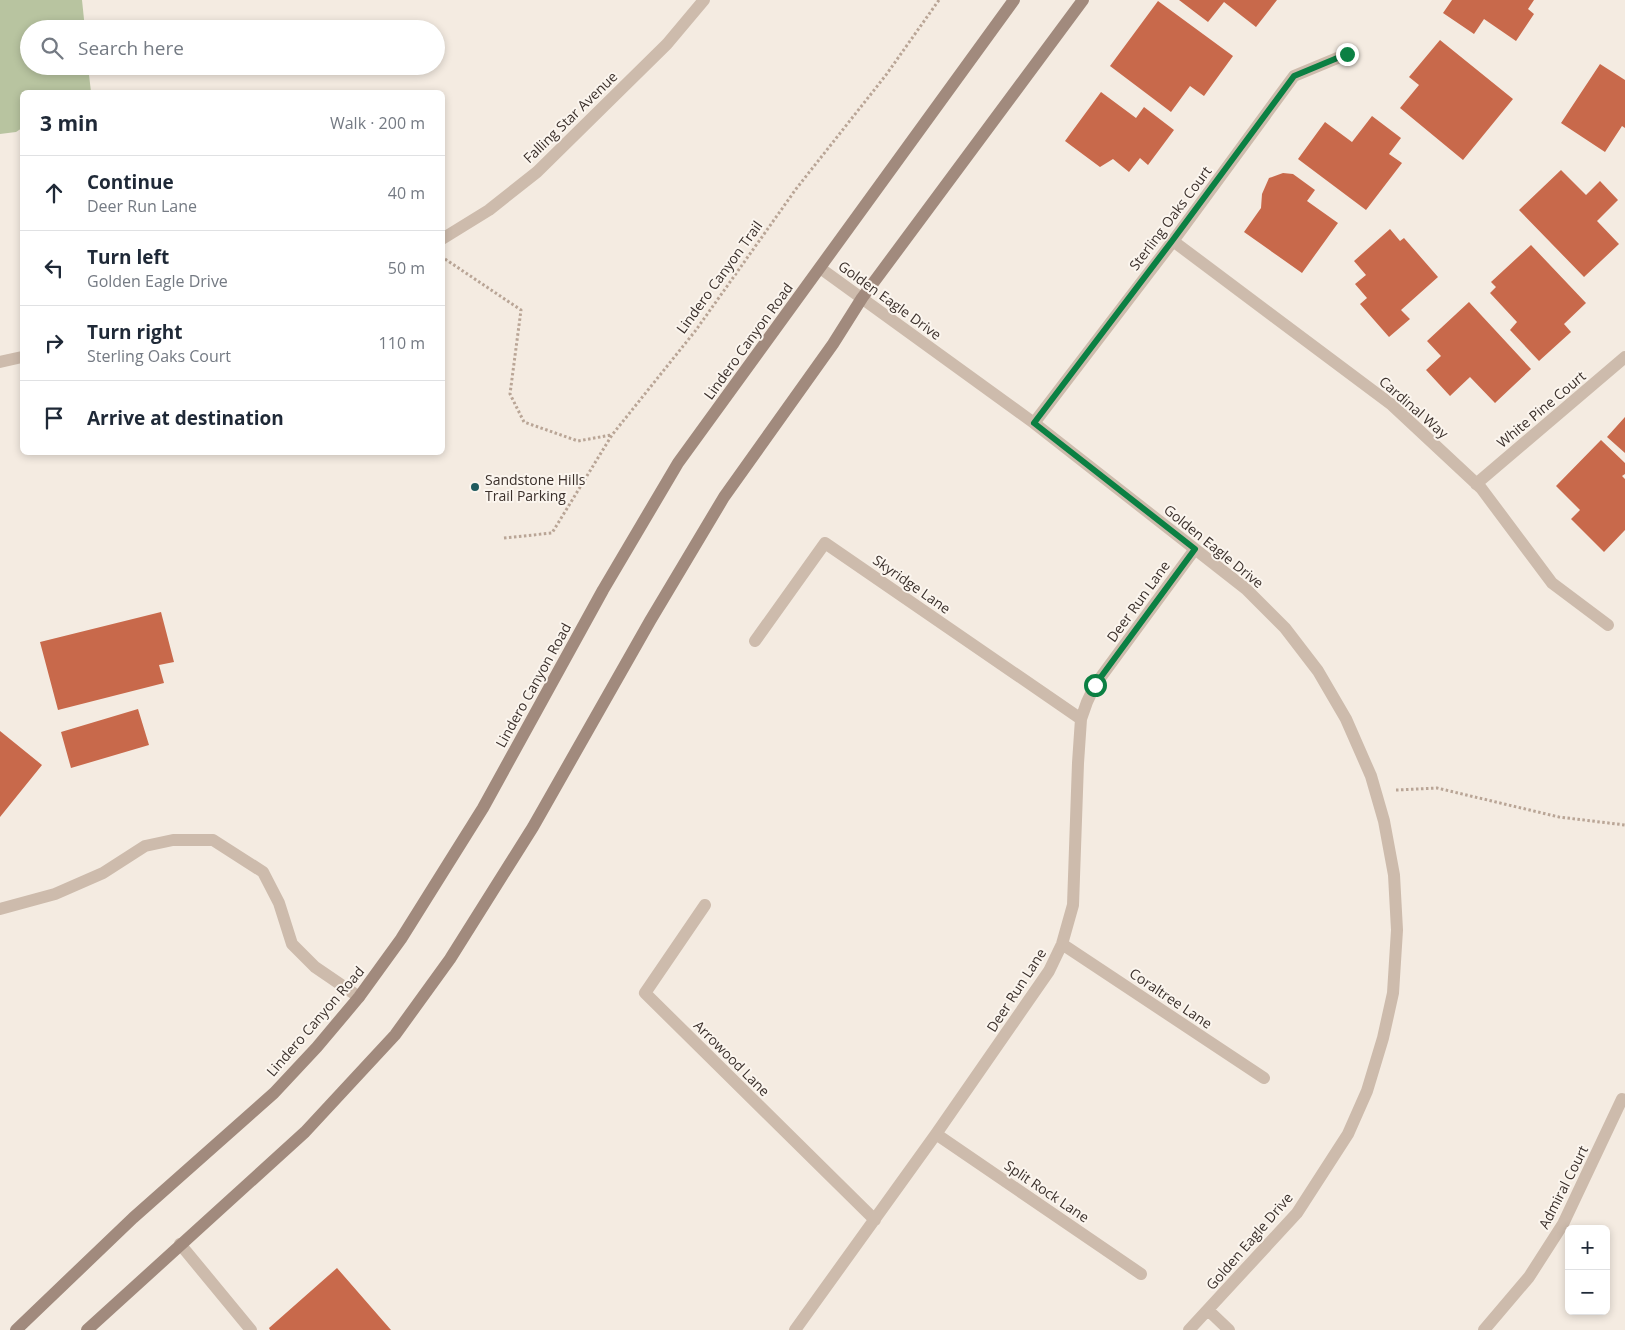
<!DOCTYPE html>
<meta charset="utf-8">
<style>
body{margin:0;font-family:"Open Sans",sans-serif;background:#f2f2f3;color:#1f2937}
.controls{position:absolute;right:15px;bottom:15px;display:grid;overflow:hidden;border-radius:8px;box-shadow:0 2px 8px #0003}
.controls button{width:45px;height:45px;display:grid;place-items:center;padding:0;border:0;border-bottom:1px solid #e0e1e3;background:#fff;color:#1f2937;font:25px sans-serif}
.stop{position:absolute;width:15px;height:15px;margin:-11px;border:4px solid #0b8043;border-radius:50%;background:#fff}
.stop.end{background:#0b8043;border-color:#fff;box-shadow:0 1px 5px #0008}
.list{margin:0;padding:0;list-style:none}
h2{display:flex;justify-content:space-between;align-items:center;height:65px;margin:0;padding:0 20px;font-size:21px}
h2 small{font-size:16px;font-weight:400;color:#747a83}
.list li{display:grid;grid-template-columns:32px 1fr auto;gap:15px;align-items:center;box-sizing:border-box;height:75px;padding:0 20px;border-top:1px solid #e0e1e3}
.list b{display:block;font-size:19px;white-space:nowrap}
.list p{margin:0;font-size:16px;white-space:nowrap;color:#747a83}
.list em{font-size:16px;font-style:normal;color:#747a83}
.icon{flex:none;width:28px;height:28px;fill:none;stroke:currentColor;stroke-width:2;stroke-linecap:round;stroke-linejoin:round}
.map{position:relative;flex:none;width:1625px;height:1330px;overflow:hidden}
.search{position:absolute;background:#fff;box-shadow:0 2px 8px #0003;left:20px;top:20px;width:425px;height:55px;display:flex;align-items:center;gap:12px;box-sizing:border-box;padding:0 18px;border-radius:28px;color:#747a83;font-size:19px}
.panel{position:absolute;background:#fff;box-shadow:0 2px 8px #0003;left:20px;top:90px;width:425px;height:365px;border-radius:8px}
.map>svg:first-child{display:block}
.green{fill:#b8c4a0}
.building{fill:#c8694b}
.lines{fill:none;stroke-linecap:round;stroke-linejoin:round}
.path{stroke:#b9a596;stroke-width:3;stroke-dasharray:2.5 2.5;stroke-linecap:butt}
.lane{stroke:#cdbbac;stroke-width:12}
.street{stroke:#cdbbac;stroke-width:12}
.secondary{stroke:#a18a7d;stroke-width:12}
.route{stroke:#0b8043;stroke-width:6}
.poi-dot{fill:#1f5a5e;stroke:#fbf5ee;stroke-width:2}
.labels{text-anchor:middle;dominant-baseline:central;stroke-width:4;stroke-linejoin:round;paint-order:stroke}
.street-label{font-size:14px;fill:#3b302b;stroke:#fbf5ee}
.poi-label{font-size:14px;fill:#3b302b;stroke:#fbf5ee;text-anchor:start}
</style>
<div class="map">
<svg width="1625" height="1330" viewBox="0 0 1625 1330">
<rect width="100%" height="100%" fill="#f4ebe1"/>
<path class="green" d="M 0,0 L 82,0 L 85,29 L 29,29 L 29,66 L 88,66 L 91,92 L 22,92 L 22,128 L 16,132 L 0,134 Z"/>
<path class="building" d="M 1179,0 L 1277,0 L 1256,27 L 1224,2 L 1208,22 Z
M 1452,0 L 1534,0 L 1528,9 L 1534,14 L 1516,41 L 1484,19 L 1474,34 L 1443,13 Z
M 1158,1 L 1233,56 L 1204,96 L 1190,86 L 1171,112 L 1110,66 Z
M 1440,40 L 1513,99 L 1463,160 L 1400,108 L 1419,85 L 1409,77 Z
M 1600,64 L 1625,80 L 1625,128 L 1622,126 L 1605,152 L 1561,123 Z
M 1101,92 L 1136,118 L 1144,107 L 1174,130 L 1148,165 L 1140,158 L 1129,172 L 1113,159 L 1100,167 L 1065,141 Z
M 1372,116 L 1401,138 L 1389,154 L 1402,163 L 1366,210 L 1298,159 L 1325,122 L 1352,142 Z
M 1561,170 L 1586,195 L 1600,181 L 1618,200 L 1597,221 L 1619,244 L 1584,277 L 1519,210 Z
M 1283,173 L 1293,174 L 1315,190 L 1307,201 L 1338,223 L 1302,273 L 1244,232 L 1261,208 L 1262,194 L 1269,178 Z
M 1390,229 L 1400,241 L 1404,238 L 1438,277 L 1401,310 L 1410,319 L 1389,337 L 1360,304 L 1367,298 L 1355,284 L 1366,275 L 1354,261 Z
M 1531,245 L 1586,303 L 1564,324 L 1571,332 L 1539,361 L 1510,330 L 1517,322 L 1490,293 L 1496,287 L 1491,282 Z
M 1469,302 L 1531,369 L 1495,403 L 1470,377 L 1450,396 L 1426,370 L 1441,356 L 1427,341 Z
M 1625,417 L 1625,453 L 1607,437 Z
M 1601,440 L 1625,463 L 1625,474 L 1622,476 L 1625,479 L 1625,530 L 1604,552 L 1571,519 L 1580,510 L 1556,486 Z
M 161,612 L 174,662 L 159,665 L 164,683 L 58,710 L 40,642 Z
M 138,709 L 149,745 L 71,768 L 61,732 Z
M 0,731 L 42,765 L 0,817 Z
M 337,1268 L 391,1330 L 270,1330 L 269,1328 Z"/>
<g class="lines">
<path class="path" d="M 445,259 L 521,310 L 510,394 L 524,422 L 578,441 L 611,435
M 504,538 L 552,533 L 612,435 L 696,330 L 796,189 L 886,75 L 939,0
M 1396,790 L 1437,788 L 1559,817 L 1625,825"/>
<path class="lane" d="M 0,909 L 55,894 L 103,873 L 145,846 L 173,840 L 213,840 L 263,872 L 279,903 L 292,944 L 315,967 L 359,997
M 180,1244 L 251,1330"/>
<path class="street" d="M 442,239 L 489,210 L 537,172 L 667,44 L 704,0
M 1173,241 L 1392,405 L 1481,488 L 1552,583 L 1608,625
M 820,268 L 1034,423 L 1246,589 L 1285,628 L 1318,671 L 1346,719 L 1371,776 L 1384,821 L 1394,875 L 1397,930 L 1393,993 L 1383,1038 L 1367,1091 L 1348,1134 L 1297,1213 L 1189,1330
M 0,362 L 22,357
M 1034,423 L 1173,241 L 1294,76 L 1347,54
M 1476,484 L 1625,357
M 755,641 L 825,543 L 1081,719
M 705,905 L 645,993 L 875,1220
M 1062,944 L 1264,1078
M 936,1134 L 1141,1274
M 1208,1310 L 1229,1330
M 795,1330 L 936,1134 L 1049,971 L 1062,944 L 1073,905 L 1078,763 L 1081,719 L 1087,702 L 1095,685 L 1195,549
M 1484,1330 L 1529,1277 L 1563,1224 L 1622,1099"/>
<path class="secondary" d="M 16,1330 L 133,1218 L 274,1093 L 317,1047 L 359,997 L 401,939 L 483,808 L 603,590 L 678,463 L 1014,0
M 87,1330 L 305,1132 L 395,1035 L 450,959 L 533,827 L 650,621 L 724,497 L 833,344 L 862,298 L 1083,0"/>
</g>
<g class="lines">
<path class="route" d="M 1095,685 L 1195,549 L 1034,423 L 1172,241 L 1294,76 L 1347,54"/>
</g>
<circle class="poi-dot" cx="475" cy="487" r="5"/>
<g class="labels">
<g class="street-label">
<text transform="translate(570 117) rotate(-44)">Falling Star Avenue</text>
<text transform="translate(1170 218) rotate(-53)">Sterling Oaks Court</text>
<text transform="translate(719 277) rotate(-54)">Lindero Canyon Trail</text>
<text transform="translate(890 300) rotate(36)">Golden Eagle Drive</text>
<text transform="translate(748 341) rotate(-54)">Lindero Canyon Road</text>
<text transform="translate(1414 407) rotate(41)">Cardinal Way</text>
<text transform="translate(1541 409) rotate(-40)">White Pine Court</text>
<text transform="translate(1214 546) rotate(39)">Golden Eagle Drive</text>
<text transform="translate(912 584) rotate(35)">Skyridge Lane</text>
<text transform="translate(1138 601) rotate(-54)">Deer Run Lane</text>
<text transform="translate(533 685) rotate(-61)">Lindero Canyon Road</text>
<text transform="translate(1016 990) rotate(-57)">Deer Run Lane</text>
<text transform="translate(1171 998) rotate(34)">Coraltree Lane</text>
<text transform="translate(315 1021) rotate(-49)">Lindero Canyon Road</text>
<text transform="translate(732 1058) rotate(45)">Arrowood Lane</text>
<text transform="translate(1563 1187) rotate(-63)">Admiral Court</text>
<text transform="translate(1047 1191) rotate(34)">Split Rock Lane</text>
<text transform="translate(1249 1241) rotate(-49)">Golden Eagle Drive</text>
</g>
<g class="poi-label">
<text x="485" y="479">Sandstone Hills<tspan x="485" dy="16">Trail Parking</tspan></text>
</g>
</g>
</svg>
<div class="controls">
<button>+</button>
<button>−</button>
</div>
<div class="stop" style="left:1095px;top:685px"></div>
<div class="stop end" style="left:1347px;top:54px"></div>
<div class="search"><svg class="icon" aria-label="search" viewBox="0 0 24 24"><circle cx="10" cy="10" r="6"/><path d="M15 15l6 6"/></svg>Search here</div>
<section class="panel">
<h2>3 min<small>Walk · 200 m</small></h2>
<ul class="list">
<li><svg class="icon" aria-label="ahead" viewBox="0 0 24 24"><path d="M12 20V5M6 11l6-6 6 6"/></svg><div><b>Continue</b><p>Deer Run Lane</p></div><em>40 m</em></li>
<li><svg class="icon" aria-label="left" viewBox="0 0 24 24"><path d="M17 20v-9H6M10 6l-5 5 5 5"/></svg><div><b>Turn left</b><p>Golden Eagle Drive</p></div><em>50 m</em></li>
<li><svg class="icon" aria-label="right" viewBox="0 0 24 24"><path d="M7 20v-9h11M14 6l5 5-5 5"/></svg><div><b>Turn right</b><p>Sterling Oaks Court</p></div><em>110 m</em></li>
<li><svg class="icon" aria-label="arrive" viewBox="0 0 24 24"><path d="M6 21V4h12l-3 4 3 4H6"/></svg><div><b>Arrive at destination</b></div></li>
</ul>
</section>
</div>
